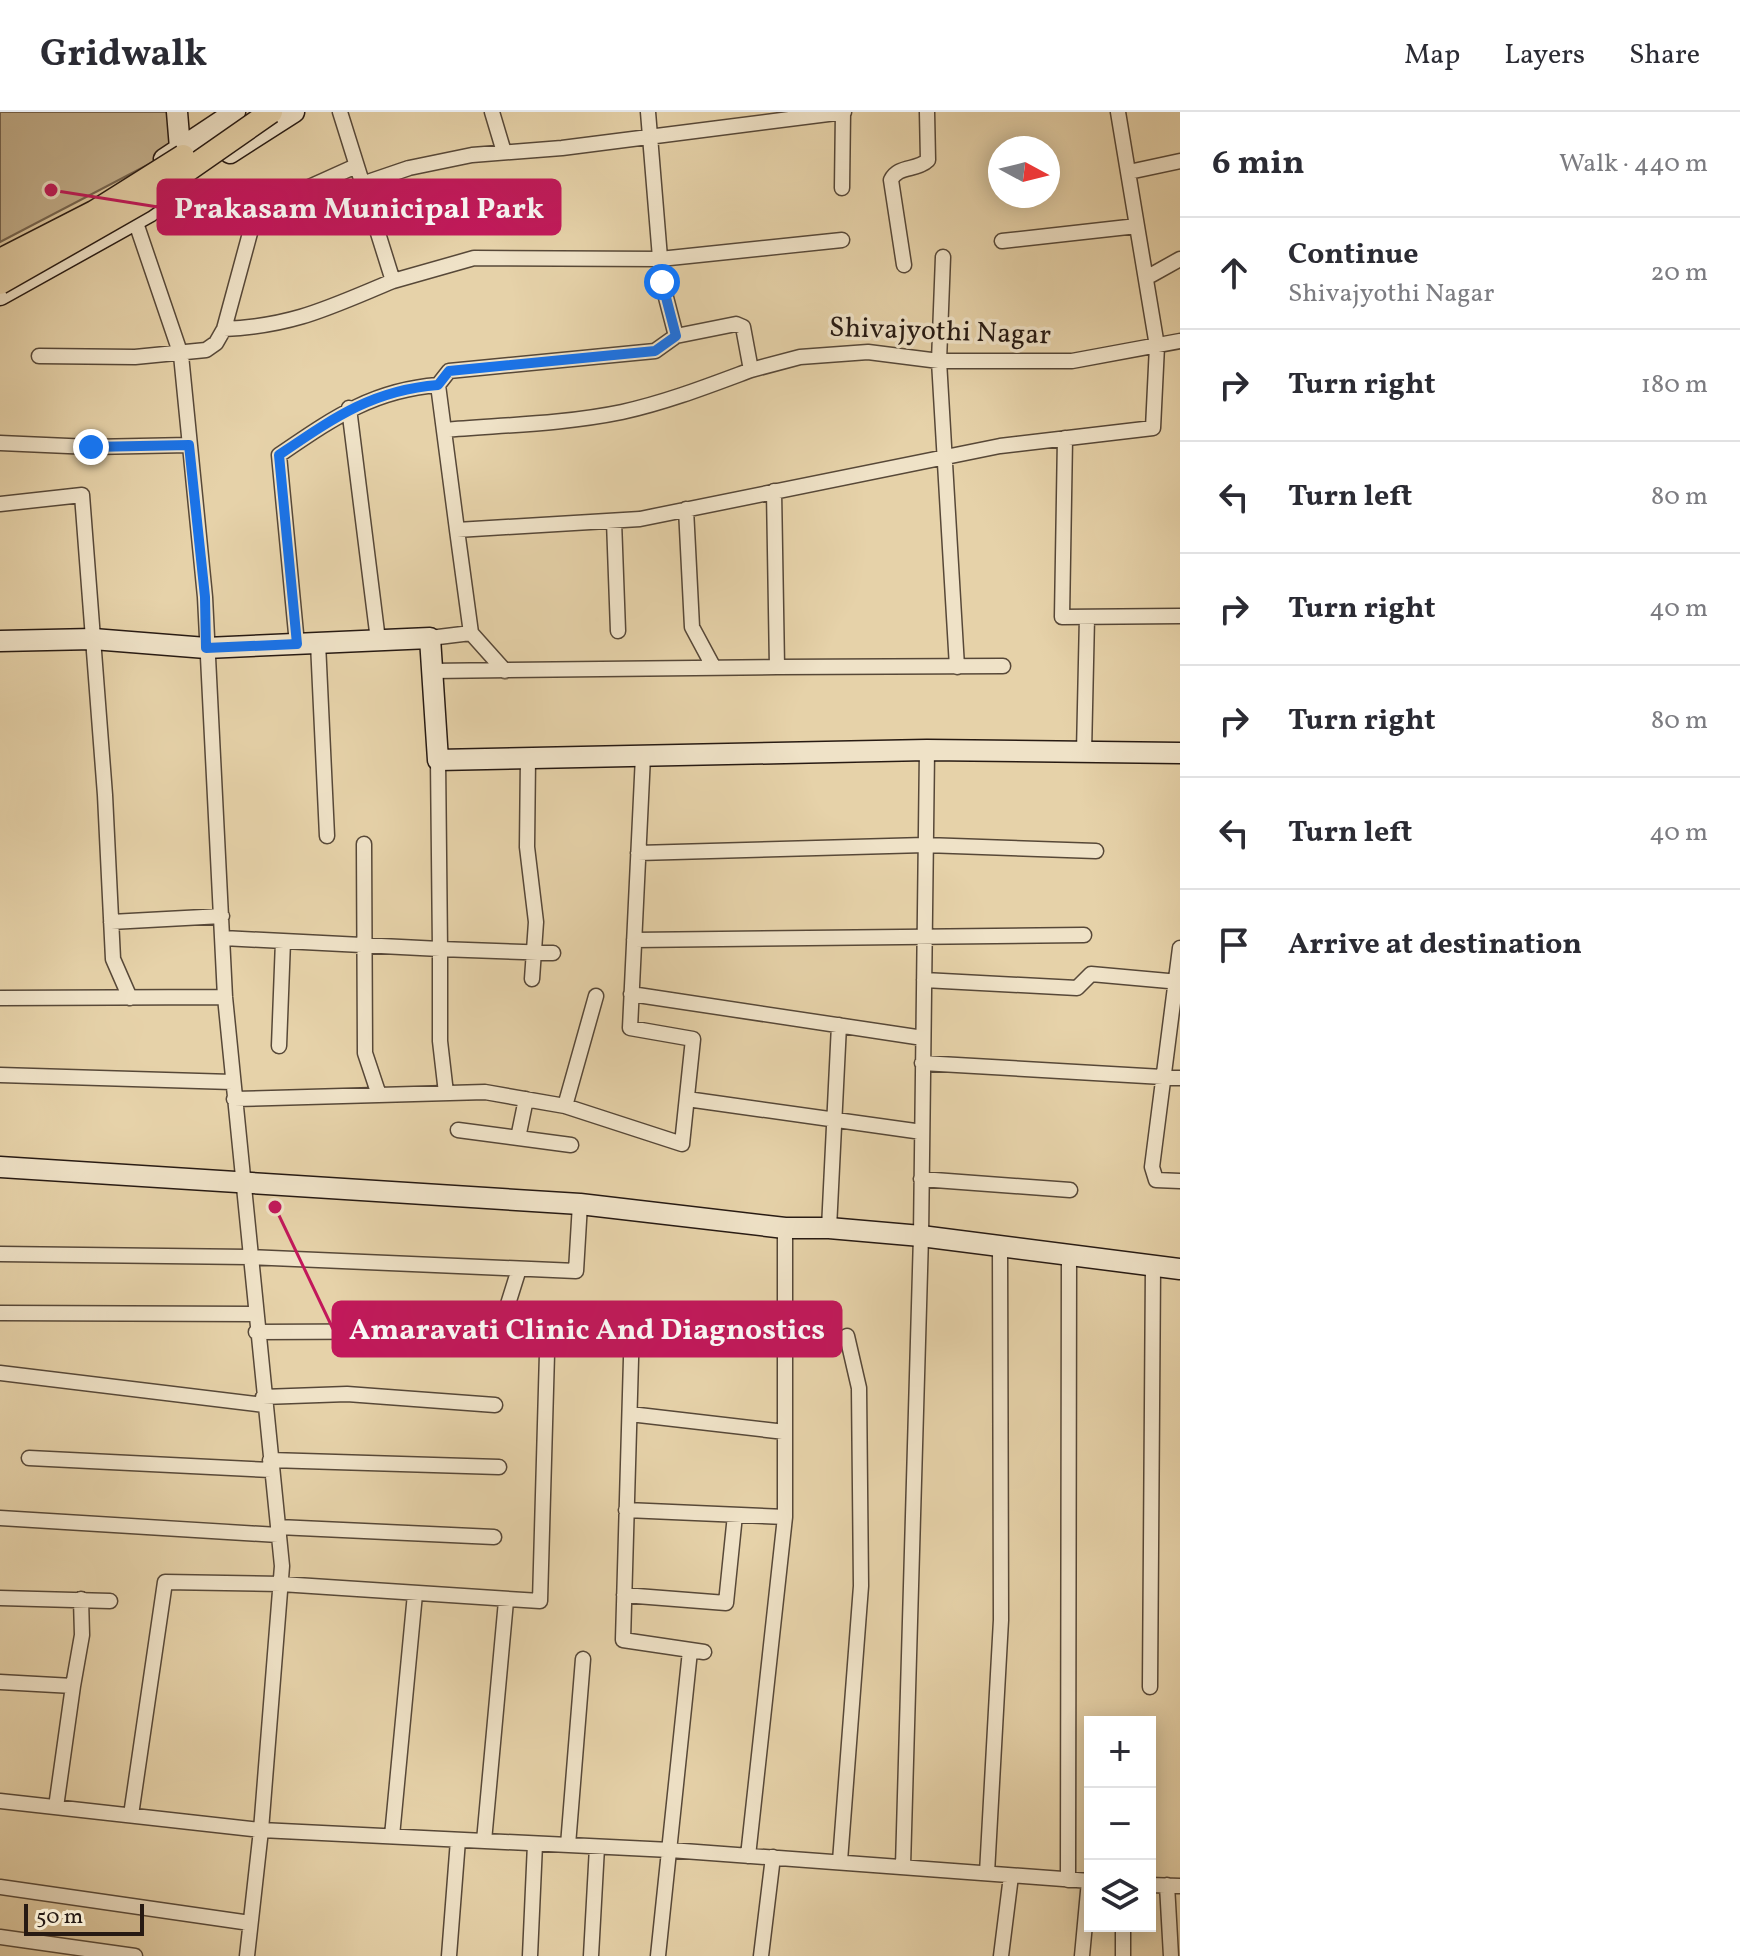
<!DOCTYPE html>
<meta charset="utf-8">
<style>
body{margin:0;font-family:Vollkorn,serif;background:#f2f2f3;color:#2b2b33}
.controls{position:absolute;right:24px;bottom:24px;display:grid;overflow:hidden;border-radius:0px;box-shadow:0 4px 20px #0003}
.controls button{width:72px;height:72px;display:grid;place-items:center;padding:0;border:0;border-bottom:2px solid #e1e1e2;background:#fff;color:#2b2b33;font:40px sans-serif}
.compass{position:absolute;left:988px;top:24px;width:72px;height:72px;border-radius:50%;background:#fff;box-shadow:0 4px 20px #0003;rotate:97deg}
.scale{position:absolute;left:24px;bottom:20px;width:120px;box-sizing:border-box;padding-left:8px;border:4px solid #271a13;border-top:0;font-size:22px;line-height:28px;white-space:nowrap;color:#271a13;-webkit-text-stroke:6px #efe2c7;paint-order:stroke}
.stop{position:absolute;width:24px;height:24px;margin:-18px;border:6px solid #1a73e8;border-radius:50%;background:#fff}
.stop.end{background:#1a73e8;border-color:#fff;box-shadow:0 2px 8px #0008}
.list{margin:0;padding:0;list-style:none}
h2{display:flex;justify-content:space-between;align-items:center;height:104px;margin:0;padding:0 32px;font-size:34px}
h2 small{font-size:26px;font-weight:400;color:#7c7c81}
.list li{display:grid;grid-template-columns:52px 1fr auto;gap:24px;align-items:center;box-sizing:border-box;height:112px;padding:0 32px;border-top:2px solid #e1e1e2}
.list b{display:block;font-size:30px;white-space:nowrap}
.list p{margin:0;font-size:26px;white-space:nowrap;color:#7c7c81}
.list em{font-size:26px;font-style:normal;color:#7c7c81}
.icon{flex:none;width:44px;height:44px;fill:none;stroke:currentColor;stroke-width:2;stroke-linecap:round;stroke-linejoin:round}
.map{position:relative;flex:none;width:1180px;height:1844px;overflow:hidden}
header{display:flex;align-items:center;gap:48px;box-sizing:border-box;height:112px;padding:0 40px;background:#fff;border-bottom:2px solid #e1e1e2}
header strong{font-size:38px}
nav{display:flex;gap:44px;margin-inline-start:auto;font-size:28px}
main{display:flex}
aside{flex:1;background:#fff}
.map>svg:first-child{display:block}
.park{fill:#c6b390;stroke:#766652;stroke-width:2}
.lines{fill:none;stroke-linecap:round;stroke-linejoin:round}
.street-casing{stroke:#574838;stroke-width:17}
.secondary-casing{stroke:#271a13;stroke-width:23}
.street{stroke:#efe2c7;stroke-width:14}
.secondary{stroke:#efe2c7;stroke-width:20}
.primary-bridge-casing{stroke:#271a13;stroke-width:25;stroke-linecap:butt}
.primary-bridge{stroke:#e6d2a9;stroke-width:22}
.route{stroke:#1a73e8;stroke-width:10}
.labels{text-anchor:middle;dominant-baseline:central;stroke-width:7;stroke-linejoin:round;paint-order:stroke}
.street-label{font-size:28px;fill:#271a13;stroke:#efe2c7}
.leader{fill:none;stroke:#c2185b;stroke-width:3}
.callout-dot{fill:#c2185b;stroke:#efe2c7;stroke-width:3}
.callout{fill:#c2185b;stroke:#c2185b;stroke-width:3}
.callout-label{font-size:30px;text-anchor:middle;font-weight:bold;fill:#fff}
</style>
<header>
<strong>Gridwalk</strong>
<nav><a>Map</a><a>Layers</a><a>Share</a></nav>
</header>
<main>
<div class="map">
<svg width="1180" height="1844" viewBox="0 0 1180 1844">
<rect width="100%" height="100%" fill="#e6d2a9"/>
<filter id="stains"><feTurbulence type="fractalNoise" baseFrequency=".0025" numOctaves="4"/><feColorMatrix values="0 0 0 0 .2 0 0 0 0 .09 0 0 0 0 .02 0 0 0 .5 -.17"/></filter>
<radialGradient id="worn" r=".72"><stop offset=".6" stop-color="#630" stop-opacity="0"/><stop offset="1" stop-color="#630" stop-opacity=".3"/></radialGradient>
<path class="park" d="M 0,0 L 186,0 L 180,36 L 0,130 Z"/>
<g class="lines">
<defs>
<path id="street" d="M 340,0 L 393,169 L 474,146 L 660,147 L 842,128
M 492,0 L 504,40
M 648,0 L 662,170 L 676,224 L 736,212 L 743,215 L 751,258 L 800,245 L 868,240 L 939,249 L 1072,249 L 1180,229
M 1129,60 L 1180,49
M 362,72 L 409,56 L 472,43 L 562,36 L 844,0
M 842,76 L 843,0
M 135,108 L 181,243 L 205,485 L 225,885 L 282,1454 L 261,1718 L 247,1844
M 1002,129 L 1137,114
M 943,145 L 939,249 L 957,555
M 904,153 L 891,68 C 898,53 917,59 928,48 L 927,0
M 1146,166 L 1180,147
M 224,217 C 294,214 330,195 393,169
M 39,244 L 135,245 L 206,238 L 216,231 L 224,217 L 256,99 L 356,54
M 349,296 L 378,528
M 444,318 C 503,313 564,312 622,300 C 667,290 708,274 751,258
M 1065,326 L 1062,505 L 1180,504
M 0,331 L 91,335 L 189,333
M 0,392 L 82,383 L 105,683 L 113,847 L 130,886
M 686,397 L 692,515 L 714,556
M 614,409 L 618,519
M 457,418 L 438,273 L 449,259 L 655,239 L 676,224
M 471,521 L 505,559
M 430,526 L 471,521 L 457,418 L 640,407 L 1000,334 L 1153,316 L 1157,234 L 1118,0
M 318,531 L 327,724
M 297,532 L 279,343 C 332,307 372,278 438,273
M 777,555 L 1003,554
M 431,559 L 777,555 L 774,379
M 1084,640 L 1087,505
M 528,646 L 527,735 L 536,810 L 532,867
M 364,732 L 365,941 L 379,983
M 638,741 L 925,733 L 1096,739
M 111,810 L 222,804
M 223,826 L 440,837 L 438,648
M 634,828 L 1084,823
M 1180,836 L 1152,1055 L 1156,1068 L 1180,1069
M 924,868 L 1077,876 L 1091,862 L 1180,870
M 631,882 L 923,926
M 0,886 L 225,885
M 279,934 L 283,829
M 922,951 L 1180,966
M 0,963 L 232,970
M 446,981 L 440,929 L 440,837 L 553,841
M 234,987 L 485,980 L 565,994 L 682,1032 L 693,927 L 630,916 L 643,644
M 687,987 L 922,1020
M 565,994 L 596,884
M 458,1018 L 571,1033
M 518,1026 L 526,987
M 921,1067 L 1070,1078
M 829,1116 L 839,913
M 0,1142 L 249,1145 L 576,1159 L 580,1092
M 0,1201 L 254,1202
M 503,1208 L 519,1157
M 632,1212 L 623,1528 L 704,1540
M 256,1220 L 481,1219 L 503,1208 L 548,1206 L 785,1225
M 0,1261 L 264,1293
M 263,1285 L 347,1282 L 495,1293
M 630,1302 L 785,1320
M 29,1346 L 271,1358
M 270,1348 L 499,1355
M 626,1398 L 785,1405
M 0,1406 L 278,1423
M 278,1415 L 494,1425
M 624,1483 L 726,1491 L 735,1403
M 0,1486 L 110,1489
M 0,1570 L 73,1574 L 56,1695
M 73,1574 L 82,1523 L 81,1487
M 1150,1575 L 1153,1154
M 0,1689 L 261,1718 L 670,1738 L 1090,1769
M 131,1703 L 165,1470 L 281,1472 L 540,1489 L 548,1206
M 392,1724 L 415,1482
M 484,1729 L 506,1489
M 568,1733 L 583,1547
M 748,1744 L 785,1405 L 785,1116
M 840,1749 L 861,1474 L 859,1276 L 847,1224
M 903,1754 L 921,1124 L 927,638
M 987,1761 L 1001,1508 L 1000,1135
M 1068,1768 L 1069,1144
M 1150,1773 L 1180,1774
M 1167,1773 L 1171,1844
M 0,1775 L 250,1811
M 0,1825 L 135,1844
M 449,1844 L 458,1728
M 530,1844 L 535,1732
M 591,1844 L 597,1735
M 658,1844 L 690,1539
M 761,1844 L 773,1745
M 1001,1844 L 1011,1764
M 1082,1844 L 1089,1769
M 1123,1844 L 1123,1814"/>
<path id="secondary" d="M 177,0 L 180,36 L 187,46
M 230,41 L 294,0
M 164,47 L 235,0
M 0,183 L 149,100 L 184,73
M 0,529 L 93,527 L 206,536 L 430,526 L 438,648 L 927,638 L 1180,641
M 0,1055 L 580,1092 L 785,1116 L 829,1116 L 921,1124 L 1180,1157"/>
</defs>
<use href="#street" class="street-casing"/>
<use href="#secondary" class="secondary-casing"/>
<use href="#street" class="street"/>
<use href="#secondary" class="secondary"/>
<defs>
<path id="primary-bridge" d="M 0,148 L 94,100 L 183,44
M 0,171 L 142,90 L 271,0"/>
</defs>
<use href="#primary-bridge" class="primary-bridge-casing"/>
<use href="#primary-bridge" class="primary-bridge"/>
</g>
<g class="lines">
<path class="route" d="M 91,335 L 189,333 L 205,485 L 206,536 L 297,532 L 279,343 C 332,307 372,278 438,273 L 449,259 L 655,239 L 676,224 L 662,170"/>
</g>
<g class="labels">
<g class="street-label">
<text transform="translate(940 220) rotate(2)">Shivajyothi Nagar</text>
</g>
</g>
<path class="leader" d="M51 78L158 95M275 1095L333 1217"/>
<g class="callout-dot">
<circle cx="51" cy="78" r="8"/>
<circle cx="275" cy="1095" r="8"/>
</g>
<g class="callout">
<rect x="158" y="68" width="402" height="54" rx="8"/>
<rect x="333" y="1190" width="508" height="54" rx="8"/>
</g>
<g class="callout-label">
<text x="359" y="106">Prakasam Municipal Park</text>
<text x="587" y="1227">Amaravati Clinic And Diagnostics</text>
</g>
<rect width="100%" height="100%" filter="url(#stains)"/>
<rect width="100%" height="100%" fill="url(#worn)"/>
</svg>
<div class="controls">
<button>+</button>
<button>−</button>
<button><svg class="icon" aria-label="layers" viewBox="0 0 24 24"><path d="M12 4l9 5-9 5-9-5zM3 14l9 5 9-5"/></svg></button>
</div>
<svg class="compass" viewBox="-18 -18 36 36"><path d="M0-13l5 13h-10z" fill="#e53935"/><path d="M0 13l5-13h-10z" fill="#7c7c81"/></svg>
<div class="scale">50 m</div>
<div class="stop" style="left:662px;top:170px"></div>
<div class="stop end" style="left:91px;top:335px"></div>
</div>
<aside>
<h2>6 min<small>Walk · 440 m</small></h2>
<ul class="list">
<li><svg class="icon" aria-label="ahead" viewBox="0 0 24 24"><path d="M12 20V5M6 11l6-6 6 6"/></svg><div><b>Continue</b><p>Shivajyothi Nagar</p></div><em>20 m</em></li>
<li><svg class="icon" aria-label="right" viewBox="0 0 24 24"><path d="M7 20v-9h11M14 6l5 5-5 5"/></svg><div><b>Turn right</b></div><em>180 m</em></li>
<li><svg class="icon" aria-label="left" viewBox="0 0 24 24"><path d="M17 20v-9H6M10 6l-5 5 5 5"/></svg><div><b>Turn left</b></div><em>80 m</em></li>
<li><svg class="icon" aria-label="right" viewBox="0 0 24 24"><path d="M7 20v-9h11M14 6l5 5-5 5"/></svg><div><b>Turn right</b></div><em>40 m</em></li>
<li><svg class="icon" aria-label="right" viewBox="0 0 24 24"><path d="M7 20v-9h11M14 6l5 5-5 5"/></svg><div><b>Turn right</b></div><em>80 m</em></li>
<li><svg class="icon" aria-label="left" viewBox="0 0 24 24"><path d="M17 20v-9H6M10 6l-5 5 5 5"/></svg><div><b>Turn left</b></div><em>40 m</em></li>
<li><svg class="icon" aria-label="arrive" viewBox="0 0 24 24"><path d="M6 21V4h12l-3 4 3 4H6"/></svg><div><b>Arrive at destination</b></div></li>
</ul>
</aside>
</main>
